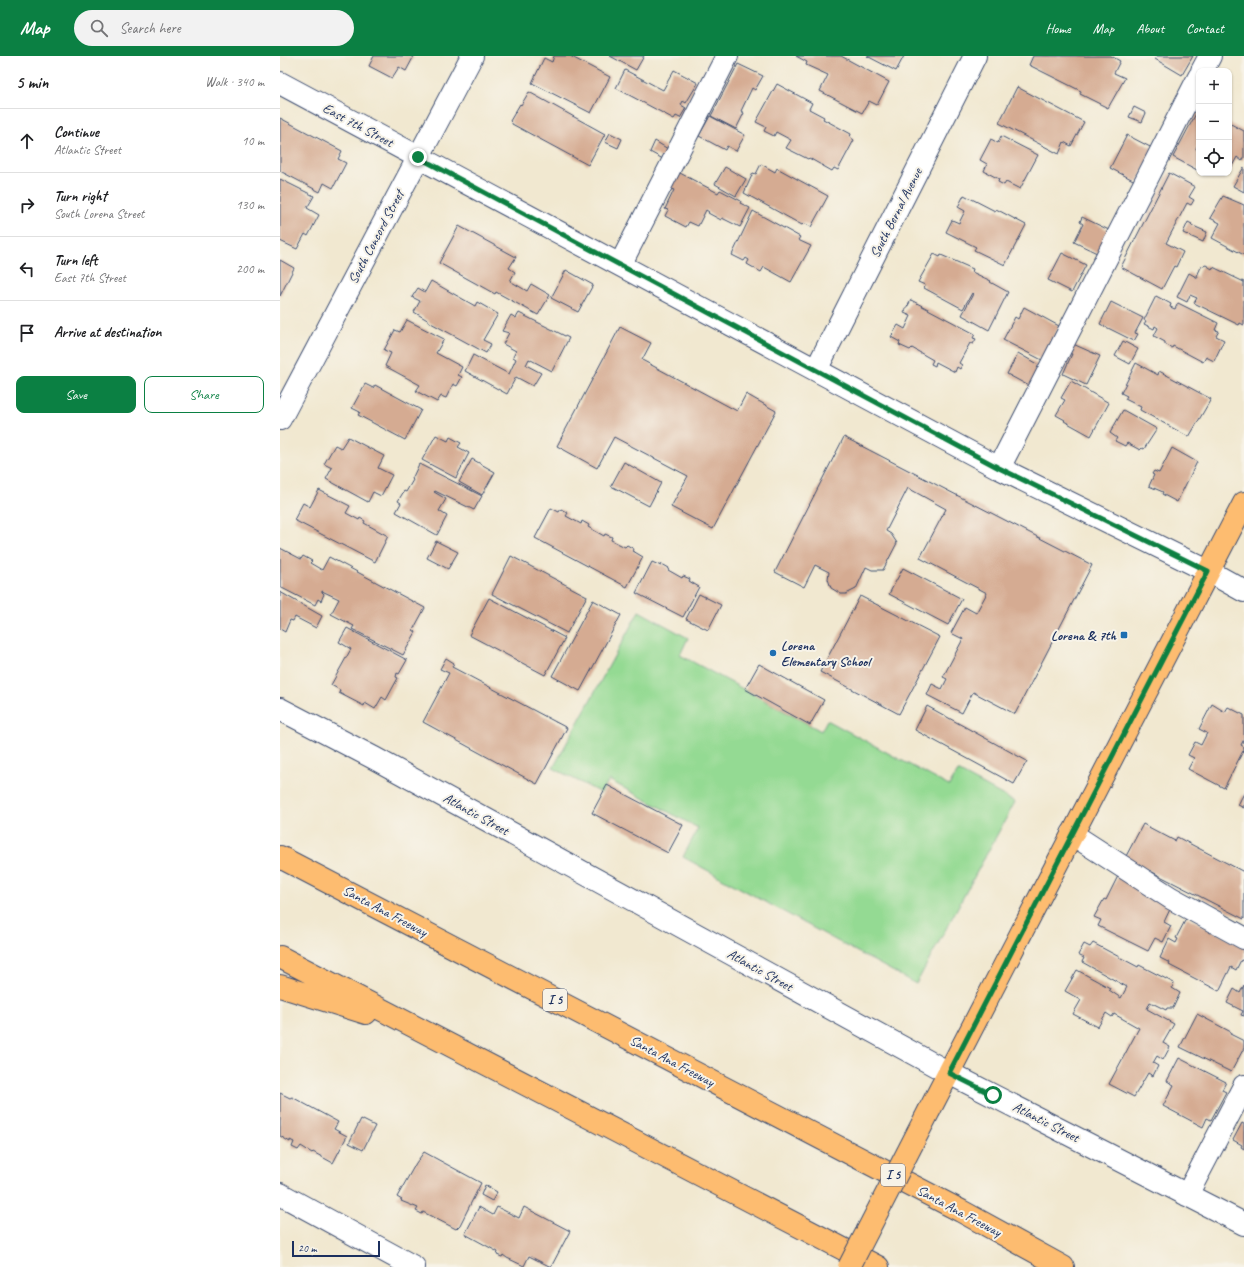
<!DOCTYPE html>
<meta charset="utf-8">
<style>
body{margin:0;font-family:Caveat,sans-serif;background:#f2f2f2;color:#202124}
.controls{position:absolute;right:12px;top:12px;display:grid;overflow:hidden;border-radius:8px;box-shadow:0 1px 3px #0004}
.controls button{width:36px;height:36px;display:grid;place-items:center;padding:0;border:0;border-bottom:1px solid #e0e0e0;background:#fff;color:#202124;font:20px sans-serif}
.scale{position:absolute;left:12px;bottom:10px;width:88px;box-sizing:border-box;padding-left:4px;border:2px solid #1b2f5e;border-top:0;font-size:11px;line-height:14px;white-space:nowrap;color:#1b2f5e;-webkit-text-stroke:3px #f7f3e8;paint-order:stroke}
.stop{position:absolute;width:12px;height:12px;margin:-9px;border:3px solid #0b8043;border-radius:50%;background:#fff}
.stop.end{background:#0b8043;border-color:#fff;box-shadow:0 1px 4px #0008}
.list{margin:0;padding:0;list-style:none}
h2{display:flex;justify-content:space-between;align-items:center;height:52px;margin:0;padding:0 16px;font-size:17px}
h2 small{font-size:13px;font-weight:400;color:#757577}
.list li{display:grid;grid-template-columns:26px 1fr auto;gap:12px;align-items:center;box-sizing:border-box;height:64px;padding:0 16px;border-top:1px solid #e0e0e0}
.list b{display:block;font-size:15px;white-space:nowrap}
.list p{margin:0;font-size:13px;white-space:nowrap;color:#757577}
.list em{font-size:13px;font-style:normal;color:#757577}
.actions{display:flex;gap:8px;padding:12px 16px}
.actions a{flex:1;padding:9px 0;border:1px solid #0b8043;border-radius:8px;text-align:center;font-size:14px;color:#0b8043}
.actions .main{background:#0b8043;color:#fff}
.icon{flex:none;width:22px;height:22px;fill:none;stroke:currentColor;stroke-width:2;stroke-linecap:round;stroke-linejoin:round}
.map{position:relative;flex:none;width:964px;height:1211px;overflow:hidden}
header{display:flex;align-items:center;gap:24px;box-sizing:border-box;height:56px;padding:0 20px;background:#0b8043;color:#fff}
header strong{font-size:19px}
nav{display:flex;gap:22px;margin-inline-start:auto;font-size:14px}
.search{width:280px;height:36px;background:#f2f2f2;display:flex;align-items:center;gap:10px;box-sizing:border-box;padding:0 14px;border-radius:22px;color:#757577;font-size:15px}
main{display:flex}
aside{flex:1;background:#fff}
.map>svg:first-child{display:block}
.green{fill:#94da93;stroke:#588478}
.building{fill:#d5ab92}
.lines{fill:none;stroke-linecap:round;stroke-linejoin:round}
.minor-casing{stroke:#3b4b6f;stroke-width:24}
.major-casing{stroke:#3b4b6f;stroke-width:24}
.highway-casing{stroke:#3b4b6f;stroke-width:24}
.minor{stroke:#fff;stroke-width:22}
.major{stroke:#fdbc70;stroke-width:22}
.highway{stroke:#fdbc70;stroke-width:22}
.major-bridge-casing{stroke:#3b4b6f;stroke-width:24;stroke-linecap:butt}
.major-bridge{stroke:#fdbc70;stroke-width:22}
.route{stroke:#0b8043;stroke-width:5}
.poi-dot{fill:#1f6fb2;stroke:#f7f3e8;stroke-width:1.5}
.labels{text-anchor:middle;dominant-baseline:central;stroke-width:4;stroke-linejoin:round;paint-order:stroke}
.shield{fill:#f7f3e8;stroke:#5d6a87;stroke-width:1}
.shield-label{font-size:13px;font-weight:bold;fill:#1b2f5e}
.street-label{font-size:14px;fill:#1b2f5e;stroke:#f7f3e8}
.poi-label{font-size:14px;font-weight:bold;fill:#1b2f5e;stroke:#f7f3e8;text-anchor:end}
</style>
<header>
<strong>Map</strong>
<div class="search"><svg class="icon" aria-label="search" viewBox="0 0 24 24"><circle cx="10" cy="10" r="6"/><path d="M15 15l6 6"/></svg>Search here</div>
<nav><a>Home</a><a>Map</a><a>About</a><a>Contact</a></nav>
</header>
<main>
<aside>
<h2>5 min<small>Walk · 340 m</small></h2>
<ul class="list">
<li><svg class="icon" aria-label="ahead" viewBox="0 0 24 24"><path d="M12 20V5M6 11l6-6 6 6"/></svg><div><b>Continue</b><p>Atlantic Street</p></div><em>10 m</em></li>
<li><svg class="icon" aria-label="right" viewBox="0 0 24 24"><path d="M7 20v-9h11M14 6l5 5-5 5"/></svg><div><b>Turn right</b><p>South Lorena Street</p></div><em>130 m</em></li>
<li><svg class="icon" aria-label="left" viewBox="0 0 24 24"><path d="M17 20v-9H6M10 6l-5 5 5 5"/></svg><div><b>Turn left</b><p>East 7th Street</p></div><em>200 m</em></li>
<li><svg class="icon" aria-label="arrive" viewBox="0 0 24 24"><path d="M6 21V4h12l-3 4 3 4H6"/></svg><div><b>Arrive at destination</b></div></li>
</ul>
<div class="actions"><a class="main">Save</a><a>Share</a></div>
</aside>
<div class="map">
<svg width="964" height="1211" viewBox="0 0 964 1211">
<rect width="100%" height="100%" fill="#f7f3e8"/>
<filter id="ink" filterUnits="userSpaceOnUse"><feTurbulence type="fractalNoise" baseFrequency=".025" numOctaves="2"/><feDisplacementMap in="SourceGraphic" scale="8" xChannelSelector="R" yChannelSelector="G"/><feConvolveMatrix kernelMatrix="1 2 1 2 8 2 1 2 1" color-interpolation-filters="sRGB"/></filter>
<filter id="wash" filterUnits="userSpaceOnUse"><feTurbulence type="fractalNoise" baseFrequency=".012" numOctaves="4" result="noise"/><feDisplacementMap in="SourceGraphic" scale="16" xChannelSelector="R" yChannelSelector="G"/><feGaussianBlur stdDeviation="0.9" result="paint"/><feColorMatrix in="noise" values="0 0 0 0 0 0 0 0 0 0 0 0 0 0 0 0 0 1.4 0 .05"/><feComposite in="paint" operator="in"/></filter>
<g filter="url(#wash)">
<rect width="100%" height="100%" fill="#f1e8d0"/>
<path class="green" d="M 359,555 L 408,582 L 400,599 L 541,675 L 547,664 L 669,730 L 678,715 L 735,746 L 636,928 L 403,801 L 418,772 L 329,724 L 321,737 L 273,712 Z"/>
<g id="blocks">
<path class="building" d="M 94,0 L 134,0 L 126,15 L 119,11 L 112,22 L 89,10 Z
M 274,0 L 290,0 L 330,21 L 311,57 L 252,27 L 264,2 L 272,6 Z
M 330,0 L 364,0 L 356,14 Z
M 516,0 L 561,0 L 609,26 L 597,49 L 589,45 L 582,57 L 540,35 L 548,19 L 526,9 L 527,6 Z
M 587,0 L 624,0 L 616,15 Z
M 753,0 L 831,0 L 840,5 L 834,17 L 845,22 L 828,52 L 800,38 L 801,35 L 749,9 Z
M 876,0 L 913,0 L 902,19 L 875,3 Z
M 458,8 L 483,20 L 475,34 L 472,32 L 461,55 L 464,57 L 456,73 L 431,60 Z
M 345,14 L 383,34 L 394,14 L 418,27 L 406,47 L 403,45 L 401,49 L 406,52 L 400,62 L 396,60 L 394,63 L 336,32 Z
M 497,28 L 532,47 L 529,53 L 544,61 L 543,63 L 571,78 L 570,81 L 574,84 L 558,114 L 554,112 L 552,115 L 529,102 L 528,103 L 506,92 L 511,84 L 496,76 L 494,80 L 484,75 L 486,71 L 476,66 Z
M 737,31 L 804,66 L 791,90 L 784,86 L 779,98 L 719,67 Z
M 249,36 L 325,78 L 308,109 L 232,68 L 232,67 L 230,65 L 240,48 L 241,49 Z
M 854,51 L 866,57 L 862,66 L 849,61 Z
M 919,52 L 919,86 L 916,93 L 919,94 L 919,109 L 917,114 L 893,101 Z
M 430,60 L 465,79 L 456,95 L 447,90 L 445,94 L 419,80 Z
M 0,62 L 62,95 L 58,103 L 66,107 L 53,132 L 44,127 L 40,136 L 0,115 Z
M 949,67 L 964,75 L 964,102 L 962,105 L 957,101 L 951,112 L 949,111 Z
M 330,77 L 342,83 L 338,92 L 325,86 Z
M 847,79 L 874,93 L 857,126 L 830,112 Z
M 721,80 L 758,99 L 740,133 L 726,126 L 724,129 L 718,126 L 719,123 L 704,115 L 707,108 L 700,104 L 711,83 L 718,87 Z
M 375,85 L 388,93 L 383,103 L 370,96 Z
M 481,108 L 495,116 L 497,112 L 548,140 L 531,171 L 524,167 L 522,169 L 464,137 L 473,117 L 476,118 Z
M 445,111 L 466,123 L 456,140 L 435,128 Z
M 964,111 L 964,136 L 953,130 Z
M 398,116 L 438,137 L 440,134 L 461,145 L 460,147 L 470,152 L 460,171 L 442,162 L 441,164 L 428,157 L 429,156 L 426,154 L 418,170 L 409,166 L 406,171 L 385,160 L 388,154 L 385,153 L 394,134 L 389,132 Z
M 889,117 L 915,131 L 909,141 L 914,144 L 911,149 L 907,147 L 886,187 L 903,196 L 896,211 L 894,210 L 882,233 L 841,211 Z
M 0,123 L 34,140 L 27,152 L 39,159 L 28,180 L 25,178 L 17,193 L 0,185 Z
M 684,139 L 715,155 L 716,153 L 746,169 L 725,209 L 694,194 L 696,191 L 666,176 L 672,164 L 679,167 L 685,155 L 678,151 Z
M 943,140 L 964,149 L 964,199 L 932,182 L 940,167 L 930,162 Z
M 473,155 L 520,181 L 518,184 L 531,190 L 511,226 L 484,211 L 481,216 L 467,208 L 469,204 L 466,202 L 464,205 L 452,199 Z
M 802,161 L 831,175 L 819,198 L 794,186 L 803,168 L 800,166 Z
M 908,166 L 912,168 L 911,169 L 927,176 L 923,186 L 903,177 Z
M 179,170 L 236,201 L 229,212 L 235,216 L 230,225 L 247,235 L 251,228 L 270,239 L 258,259 L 216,236 L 215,238 L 159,207 Z
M 782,197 L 806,209 L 792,236 L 768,224 Z
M 654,198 L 660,201 L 661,199 L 693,213 L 692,216 L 711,225 L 710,226 L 728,236 L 709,274 L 682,259 L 693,238 L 692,237 L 683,253 L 644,232 L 645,229 L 638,226 Z
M 0,204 L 14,212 L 0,240 Z
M 926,209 L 932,213 L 933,211 L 964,226 L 964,269 L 960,267 L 959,269 L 914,247 L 917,242 L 910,239 L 907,246 L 897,241 L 909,217 L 918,222 L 917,220 L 921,211 Z
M 286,214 L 313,229 L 298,256 L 271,242 Z
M 151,225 L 195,250 L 197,246 L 218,258 L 203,284 L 211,288 L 206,297 L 149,266 L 149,265 L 134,256 L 140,245 L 132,241 L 138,232 L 145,236 Z
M 876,240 L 891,248 L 890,251 L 895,253 L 898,247 L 938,267 L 935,274 L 939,275 L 936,280 L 944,284 L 934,305 L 926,301 L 923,306 L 893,290 L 892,292 L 885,288 L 885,286 L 874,280 L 878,272 L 875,270 L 874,273 L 864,268 L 866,265 L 864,264 Z
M 631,244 L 695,278 L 693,282 L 696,283 L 693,288 L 690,287 L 679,307 L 682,309 L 680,313 L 677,311 L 675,316 L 656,306 L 655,310 L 651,308 L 653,304 L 632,292 L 630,294 L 619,289 L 620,286 L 611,281 L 618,269 L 625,273 L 631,260 L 624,257 Z
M 831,246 L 863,262 L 855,277 L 858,278 L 854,285 L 820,268 Z
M 744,251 L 779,270 L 762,304 L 723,284 L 735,261 L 738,263 Z
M 239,257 L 289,282 L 272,315 L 249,303 L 246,309 L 261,317 L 253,330 L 236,321 L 227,338 L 185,315 L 193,299 L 229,318 L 236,303 L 233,301 L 236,295 L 223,288 L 229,277 L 222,275 L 231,259 L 236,262 Z
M 127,264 L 164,283 L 156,297 L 182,311 L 178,319 L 182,321 L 177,330 L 173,328 L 166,342 L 161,340 L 157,346 L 136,335 L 140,329 L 105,310 L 111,297 L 104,294 L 115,274 L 120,276 Z
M 340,271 L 371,287 L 362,304 L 457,355 L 466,338 L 496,355 L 433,473 L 391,451 L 408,420 L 334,381 L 317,412 L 277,390 Z
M 843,285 L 858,293 L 850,308 L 835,300 Z
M 793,288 L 820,300 L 806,329 L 783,318 L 792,298 L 788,297 Z
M 738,297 L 762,311 L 751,331 L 727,318 Z
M 856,307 L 878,319 L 879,315 L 931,343 L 909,381 L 860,354 L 861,351 L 845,343 L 847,340 L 841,337 Z
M 791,325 L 829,347 L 811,380 L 784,365 L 785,364 L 776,359 L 785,344 L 781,342 Z
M 85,328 L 93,332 L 95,329 L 141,354 L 125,384 L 78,359 L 80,356 L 72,352 Z
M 843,354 L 877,373 L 864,393 L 862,392 L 860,394 L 847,387 L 845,390 L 835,385 L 837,382 L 830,377 Z
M 156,379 L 168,385 L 170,381 L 181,387 L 178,391 L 189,397 L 176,422 L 142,404 Z
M 68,381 L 104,400 L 98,412 L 112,419 L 101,440 L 93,436 L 88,446 L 46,423 L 52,412 L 44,408 L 55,389 L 61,392 Z
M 564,381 L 812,509 L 735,658 L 693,636 L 682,657 L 647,639 L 652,628 L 662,633 L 667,623 L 663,621 L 683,583 L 671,577 L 685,551 L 696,557 L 707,537 L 640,502 L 666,453 L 628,432 L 606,475 L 611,478 L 617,487 L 603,514 L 592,514 L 586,511 L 576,533 L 566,538 L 561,538 L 551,532 L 548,523 L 549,516 L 535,509 L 524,531 L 495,516 Z
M 892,392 L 917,406 L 897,446 L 882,438 L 883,436 L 869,430 L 874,419 L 872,418 L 874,415 L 879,417 Z
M 192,403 L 215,416 L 202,439 L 179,426 Z
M 344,406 L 381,427 L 369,450 L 331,430 Z
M 139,408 L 202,440 L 194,454 L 155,435 L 154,436 L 166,443 L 159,455 L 167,460 L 157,479 L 116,456 L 121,447 L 118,445 L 124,435 L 126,436 L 133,424 L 132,423 Z
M 39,434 L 70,450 L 66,457 L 79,464 L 80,462 L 85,465 L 84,467 L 108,480 L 95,506 L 14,464 L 23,447 L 30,451 Z
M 271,452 L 279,456 L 281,453 L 288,457 L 286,460 L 301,468 L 302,465 L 309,469 L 308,471 L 324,480 L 325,478 L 332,481 L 331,484 L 345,491 L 347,489 L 354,493 L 353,495 L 363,501 L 347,531 L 255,482 Z
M 156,485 L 178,496 L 168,513 L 147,502 Z
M 0,492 L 21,503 L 23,500 L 32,505 L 30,507 L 42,514 L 49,501 L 145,552 L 133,574 L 136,576 L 123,599 L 72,573 L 74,570 L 51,558 L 59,543 L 42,535 L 42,536 L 44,538 L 41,545 L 38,543 L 35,549 L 0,531 Z
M 231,500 L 307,540 L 287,577 L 212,538 Z
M 372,506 L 381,510 L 382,508 L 389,512 L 388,514 L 402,522 L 403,520 L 410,523 L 409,525 L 419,531 L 403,561 L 356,537 Z
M 623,512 L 682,543 L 668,569 L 609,538 Z
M 0,536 L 42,560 L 36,572 L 15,561 L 13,565 L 10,564 L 5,576 L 0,573 Z
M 419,538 L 441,549 L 428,574 L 406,563 Z
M 580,540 L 660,581 L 619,658 L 540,616 Z
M 209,542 L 285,582 L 265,619 L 189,579 Z
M 313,544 L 341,559 L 300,635 L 272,620 Z
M 67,572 L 127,604 L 119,618 L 117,617 L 116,621 L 118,622 L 106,644 L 102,641 L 95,653 L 85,647 L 84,650 L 59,637 L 60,634 L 51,629 L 71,593 L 59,586 Z
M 166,602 L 174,607 L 172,611 L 287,672 L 257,728 L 143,666 L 169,617 L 160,613 Z
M 479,608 L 544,644 L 530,669 L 465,633 Z
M 932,648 L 945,656 L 948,651 L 964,659 L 964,683 L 961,689 L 964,691 L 964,696 L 963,695 L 944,732 L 908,713 L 914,702 L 908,699 L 915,686 L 921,689 L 927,677 L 919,673 Z
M 647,650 L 747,705 L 734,728 L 635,674 Z
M 327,729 L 403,769 L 388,797 L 312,757 Z
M 964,737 L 964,752 L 958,749 Z
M 863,768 L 895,785 L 897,781 L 964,816 L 964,863 L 845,802 Z
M 838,820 L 892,849 L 884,866 L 891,870 L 883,886 L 875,882 L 868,895 L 818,870 L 821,864 L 814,861 L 824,843 L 826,844 Z
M 907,861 L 964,891 L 964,905 L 961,904 L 956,914 L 951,911 L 939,935 L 889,909 L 890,907 L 880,902 L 889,883 L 896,887 L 898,883 L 896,882 Z
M 813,887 L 858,911 L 859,909 L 894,927 L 892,932 L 900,937 L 893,952 L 887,952 L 886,954 L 870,946 L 867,953 L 894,968 L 883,987 L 890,991 L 883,1004 L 877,1000 L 873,1007 L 878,1010 L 873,1020 L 868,1017 L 854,1041 L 829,1028 L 859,972 L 834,958 L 832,961 L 826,957 L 818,971 L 793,958 L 801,944 L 785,935 L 797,914 L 830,932 L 829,934 L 841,942 L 847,931 L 802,906 L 804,902 L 798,899 L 804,888 L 810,891 Z
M 964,929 L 964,960 L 961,959 L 963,955 L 947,947 L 954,933 L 960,937 Z
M 917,958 L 951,976 L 950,978 L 964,985 L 964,992 L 951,1016 L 900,991 Z
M 899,1002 L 946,1026 L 942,1034 L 946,1036 L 931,1064 L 927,1062 L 923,1071 L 883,1050 L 894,1029 L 887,1025 Z
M 0,1037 L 10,1042 L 12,1041 L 58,1066 L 54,1073 L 67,1080 L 53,1107 L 33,1096 L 32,1097 L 21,1090 L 18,1094 L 12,1091 L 14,1086 L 10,1084 L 10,1086 L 0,1080 Z
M 81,1063 L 95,1070 L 83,1094 L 69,1087 Z
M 962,1067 L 964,1068 L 964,1093 L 961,1091 L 962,1089 L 953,1084 Z
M 144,1096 L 201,1127 L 180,1169 L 176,1173 L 143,1156 L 142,1158 L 136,1155 L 138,1152 L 121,1145 L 122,1144 L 117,1141 L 136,1107 Z
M 205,1129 L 217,1136 L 212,1145 L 201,1139 Z
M 199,1151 L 213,1159 L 217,1151 L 239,1162 L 244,1151 L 290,1175 L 271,1211 L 249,1200 L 244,1210 L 227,1202 L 223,1199 L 222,1201 L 217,1199 L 218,1196 L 185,1178 Z"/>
</g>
</g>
<g filter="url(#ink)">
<use href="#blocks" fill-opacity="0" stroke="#3b4b6f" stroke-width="1"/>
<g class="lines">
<defs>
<path id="minor" d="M 922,15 L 930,0
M 0,27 L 719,412 L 928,515 L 964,535
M 340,209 L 447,0
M 536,314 L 695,0
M 0,363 L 192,0
M 719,412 L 919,21
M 0,653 L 94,702 L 669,1017 L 964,1168
M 792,778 L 891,842 L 964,882
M 0,1138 L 134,1211
M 907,1139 L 964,1030"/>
<path id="major" d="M 650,1053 L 964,447"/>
<path id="highway" d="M 0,801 L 681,1155 L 783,1211
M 0,901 L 598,1211
M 0,930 L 86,957"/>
</defs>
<use href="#minor" class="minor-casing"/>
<use href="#major" class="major-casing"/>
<use href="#highway" class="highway-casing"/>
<use href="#minor" class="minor"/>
<use href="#major" class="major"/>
<use href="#highway" class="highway"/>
<defs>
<path id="major-bridge" d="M 569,1211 L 650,1053"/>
</defs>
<use href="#major-bridge" class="major-bridge-casing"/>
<use href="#major-bridge" class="major-bridge"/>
</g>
</g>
<g class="lines" filter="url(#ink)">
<path class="route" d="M 138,101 L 719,412 L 928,515 L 669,1017 L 713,1039"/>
</g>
<g class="poi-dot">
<rect x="840" y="575" width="8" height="8" rx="2"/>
<circle cx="493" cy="597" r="4"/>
</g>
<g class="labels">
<g class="shield">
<rect x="263" y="933" width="24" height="22" rx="3"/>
<rect x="601" y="1108" width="24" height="22" rx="3"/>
</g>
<g class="shield-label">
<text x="275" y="944">I 5</text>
<text x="613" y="1119">I 5</text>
</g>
<g class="street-label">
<text transform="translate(78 69) rotate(28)">East 7th Street</text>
<text transform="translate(616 157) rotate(-63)">South Bernal Avenue</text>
<text transform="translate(96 181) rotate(-62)">South Concord Street</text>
<text transform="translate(196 758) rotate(29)">Atlantic Street</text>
<text transform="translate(105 855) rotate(28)">Santa Ana Freeway</text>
<text transform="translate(480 914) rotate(29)">Atlantic Street</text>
<text transform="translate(392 1005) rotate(28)">Santa Ana Freeway</text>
<text transform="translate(766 1066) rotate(27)">Atlantic Street</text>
<text transform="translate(679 1155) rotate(28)">Santa Ana Freeway</text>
</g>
<g class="poi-label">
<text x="836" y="579">Lorena &amp; 7th</text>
<text x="501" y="589" text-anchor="start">Lorena<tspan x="501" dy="16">Elementary School</tspan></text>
</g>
</g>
</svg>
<div class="controls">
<button>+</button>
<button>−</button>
<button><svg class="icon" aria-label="locate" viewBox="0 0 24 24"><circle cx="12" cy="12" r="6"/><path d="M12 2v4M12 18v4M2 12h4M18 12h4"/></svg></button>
</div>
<div class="scale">20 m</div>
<div class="stop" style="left:713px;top:1039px"></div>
<div class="stop end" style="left:138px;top:101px"></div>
</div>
</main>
